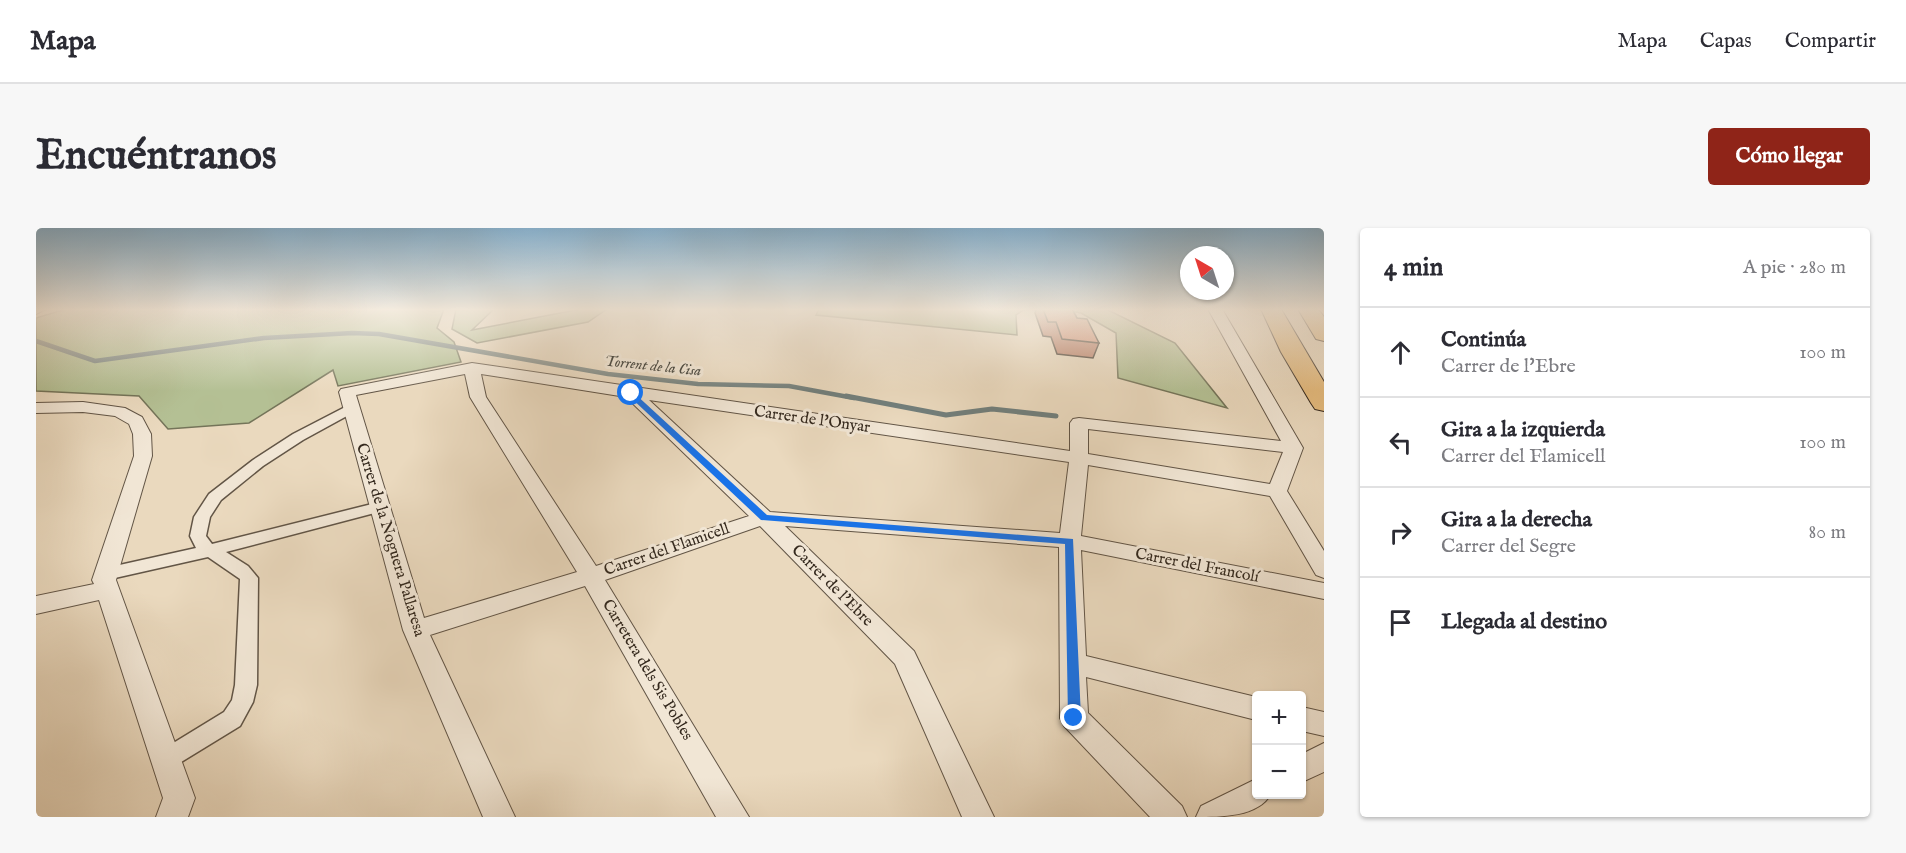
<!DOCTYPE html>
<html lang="es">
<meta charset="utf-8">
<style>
body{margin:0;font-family:"IM FELL English",serif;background:#f7f7f7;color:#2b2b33}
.controls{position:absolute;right:18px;bottom:18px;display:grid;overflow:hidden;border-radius:6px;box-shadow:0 2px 4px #0004}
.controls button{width:54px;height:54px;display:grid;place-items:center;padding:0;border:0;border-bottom:2px solid #e1e1e2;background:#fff;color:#2b2b33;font:30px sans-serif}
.compass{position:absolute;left:1144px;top:18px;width:54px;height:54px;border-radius:50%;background:#fff;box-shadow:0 2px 4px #0004;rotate:321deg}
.stop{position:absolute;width:18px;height:18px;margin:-14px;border:4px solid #1a73e8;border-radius:50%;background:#fff}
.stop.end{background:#1a73e8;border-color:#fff;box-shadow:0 2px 6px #0008}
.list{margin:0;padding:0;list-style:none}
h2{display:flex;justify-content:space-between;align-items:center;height:78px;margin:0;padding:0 24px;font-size:26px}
h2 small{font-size:20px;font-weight:400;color:#7c7c81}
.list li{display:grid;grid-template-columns:39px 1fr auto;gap:18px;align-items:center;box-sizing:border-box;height:90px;padding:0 24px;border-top:2px solid #e1e1e2}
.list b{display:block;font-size:22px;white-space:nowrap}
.list p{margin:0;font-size:20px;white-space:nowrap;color:#7c7c81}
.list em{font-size:20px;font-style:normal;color:#7c7c81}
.icon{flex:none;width:33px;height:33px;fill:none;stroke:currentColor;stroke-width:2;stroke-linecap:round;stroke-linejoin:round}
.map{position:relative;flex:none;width:1288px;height:589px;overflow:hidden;border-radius:6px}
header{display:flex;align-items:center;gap:36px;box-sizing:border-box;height:84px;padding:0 30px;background:#fff;border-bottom:2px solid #e1e1e2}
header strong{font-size:28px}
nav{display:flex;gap:33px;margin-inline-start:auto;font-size:21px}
.intro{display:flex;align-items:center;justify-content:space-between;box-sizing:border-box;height:144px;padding:0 36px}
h1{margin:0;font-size:42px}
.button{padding:15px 27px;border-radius:6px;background:#8f2418;color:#fff;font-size:21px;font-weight:700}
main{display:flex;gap:36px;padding:0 36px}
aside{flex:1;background:#fff;border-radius:6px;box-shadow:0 2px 4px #0004}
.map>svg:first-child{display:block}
.green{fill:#b4c094;stroke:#747459;stroke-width:1.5}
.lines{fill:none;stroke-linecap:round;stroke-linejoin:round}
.stream-far1{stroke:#727f7c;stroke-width:4.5}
.stream{stroke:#727f7c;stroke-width:5}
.pedestrian-casing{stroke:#625546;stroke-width:3}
.minor-casing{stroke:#625546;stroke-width:2}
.motorway-casing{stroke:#34291e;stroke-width:2}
.pedestrian{fill:#f1e6d5;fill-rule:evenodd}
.minor{fill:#f1e6d5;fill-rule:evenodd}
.motorway{fill:#e5bc7f;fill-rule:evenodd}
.wall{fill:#b97962;stroke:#34291e;stroke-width:1.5}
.building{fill:#d78d72;stroke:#34291e;stroke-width:1.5}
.route{fill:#1a73e8}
.labels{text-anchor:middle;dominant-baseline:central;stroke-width:6;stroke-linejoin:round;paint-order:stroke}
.far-water-label{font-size:15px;font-style:italic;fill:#4e4d45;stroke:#f1e6d5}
.street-label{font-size:16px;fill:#34291e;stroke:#f1e6d5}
</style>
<header>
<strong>Mapa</strong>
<nav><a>Mapa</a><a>Capas</a><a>Compartir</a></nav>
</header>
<div class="intro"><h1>Encuéntranos</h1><a class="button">Cómo llegar</a></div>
<main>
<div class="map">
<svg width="1288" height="589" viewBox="0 0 1288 589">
<rect width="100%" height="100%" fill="#ead9be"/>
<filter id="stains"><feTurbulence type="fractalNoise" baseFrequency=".00333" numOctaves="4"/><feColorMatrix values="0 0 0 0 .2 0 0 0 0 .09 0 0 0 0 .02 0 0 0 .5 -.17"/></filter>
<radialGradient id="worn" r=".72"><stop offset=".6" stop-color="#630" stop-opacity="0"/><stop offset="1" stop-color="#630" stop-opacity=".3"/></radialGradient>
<path class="green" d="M 30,81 L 408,81 L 401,100 L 418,114 L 425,134 L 302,158 L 297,142 L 213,195 L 132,201 L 103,168 L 0,163 L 0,90 Z
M 420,81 L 458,81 L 436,102 L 545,81 L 571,81 L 552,94 L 441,115 L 416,101 Z
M 783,81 L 989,81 L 980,87 L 981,107 L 780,87 Z
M 1025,81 L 1070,81 L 1139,115 L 1191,180 L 1082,150 L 1080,105 L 1045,85 Z"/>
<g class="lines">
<path class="stream-far1" d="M 0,113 L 59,133 L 228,110 L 316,105 L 343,106 L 572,146 L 662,156 L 753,158 L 818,170"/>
<path class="stream" d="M 810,168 L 910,187 L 956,181 L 1020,188"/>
<defs>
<path id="pedestrian" d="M 315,176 L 320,177 L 322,180 L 320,183 L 267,212 L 227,238 L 185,272 L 174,289 L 170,308 L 176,316 L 344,274 L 352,279 L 350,282 L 190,324 L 212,338 L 222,350 L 221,457 L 217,474 L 204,498 L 137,539 L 129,542 L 121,539 L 117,532 L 121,525 L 188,484 L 196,472 L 199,457 L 204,351 L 172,329 L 70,352 L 64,350 L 61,346 L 64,342 L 70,340 L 160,320 L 154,308 L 158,289 L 173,266 L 217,232 L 257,206 Z"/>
<path id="minor" d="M 0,81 L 10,81 L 0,86 Z
M 1172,81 L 1186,81 L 1267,220 L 1251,263 L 1288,323 L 1288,350 L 1280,347 L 1234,268 L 1052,237 L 1045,308 L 1288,355 L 1288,371 L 1045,322 L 1050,428 L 1220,469 L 1220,492 L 1050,449 L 1052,485 L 1146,578 L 1151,589 L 1114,589 L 1028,498 L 1024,490 L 1023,319 L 749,298 L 878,423 L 958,589 L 926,589 L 859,436 L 724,298 L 569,352 L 713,589 L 680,589 L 549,358 L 394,407 L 479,589 L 447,589 L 367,402 L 303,164 L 305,161 L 436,135 L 1034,223 L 1034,195 L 1037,191 L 1043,190 L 1245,213 ZM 429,146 L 434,169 L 541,344 L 388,390 L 320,167 ZM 445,146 L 590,169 L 713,288 L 560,338 L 450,169 ZM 613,172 L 1033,234 L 1024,305 L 734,284 ZM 1052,201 L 1247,224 L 1234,256 L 1052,226 Z
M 47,174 L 89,180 L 106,189 L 115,206 L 116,228 L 80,352 L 159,570 L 152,589 L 120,589 L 127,570 L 63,372 L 0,386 L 0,368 L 58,356 L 56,352 L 98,228 L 97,206 L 93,196 L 79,188 L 47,184 L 0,185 L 0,175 Z
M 1266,479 L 1288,484 L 1288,508 L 1266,503 Z
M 1288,515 L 1288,544 L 1266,554 L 1266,526 Z
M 1220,551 L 1220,566 L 1235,566 C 1222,589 1185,589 1160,589 L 1165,578 Z"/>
<path id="motorway" d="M 1225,81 L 1245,81 L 1288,154 L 1288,183 L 1279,181 L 1275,175 L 1245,124 Z
M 1262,81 L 1282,81 L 1288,89 L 1288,113 L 1280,111 Z"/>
</defs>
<use href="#pedestrian" class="pedestrian-casing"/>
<use href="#minor" class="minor-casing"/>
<use href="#motorway" class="motorway-casing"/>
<use href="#pedestrian" class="pedestrian"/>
<use href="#minor" class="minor"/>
<use href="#motorway" class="motorway"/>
</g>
<path class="wall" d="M 1000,81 L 1036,81 L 1041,90 L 1063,115 L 1057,130 L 1021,126 L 1015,109 L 1007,108 L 999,85 Z"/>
<path class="building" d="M 1007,81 L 1036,81 L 1041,90 L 1051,91 L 1063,115 L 1026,111 L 1020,94 L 1012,94 Z"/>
<linearGradient id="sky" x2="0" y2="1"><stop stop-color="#89b6d6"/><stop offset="0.5" stop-color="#f6eee2"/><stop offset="1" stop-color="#f6eee2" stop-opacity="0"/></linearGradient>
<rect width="1288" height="163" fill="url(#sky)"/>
<path class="route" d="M 592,164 L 597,164 L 731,287 L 1037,311 L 1045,490 L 1043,494 L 1038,495 L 1032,490 L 1029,316 L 725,292 L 592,167 Z"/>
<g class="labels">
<g class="far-water-label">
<text transform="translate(617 138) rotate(6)">Torrent de la Cisa</text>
</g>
<g class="street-label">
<text transform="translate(776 192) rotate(8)">Carrer de l'Onyar</text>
<text transform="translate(354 312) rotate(73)">Carrer de la Noguera Pallaresa</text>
<text transform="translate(631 322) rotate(-19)">Carrer del Flamicell</text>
<text transform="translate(1161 338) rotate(11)">Carrer del Francolí</text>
<text transform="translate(796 358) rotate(45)">Carrer de l'Ebre</text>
<text transform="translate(611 442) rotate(59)">Carretera dels Sis Pobles</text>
</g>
</g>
<rect width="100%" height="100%" filter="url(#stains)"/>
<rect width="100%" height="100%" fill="url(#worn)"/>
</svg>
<div class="controls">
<button>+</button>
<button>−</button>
</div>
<svg class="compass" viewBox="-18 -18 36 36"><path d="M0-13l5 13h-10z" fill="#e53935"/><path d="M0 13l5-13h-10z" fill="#7c7c81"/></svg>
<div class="stop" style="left:595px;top:165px"></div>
<div class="stop end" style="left:1038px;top:490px"></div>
</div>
<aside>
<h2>4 min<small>A pie · 280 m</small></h2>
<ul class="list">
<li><svg class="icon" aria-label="ahead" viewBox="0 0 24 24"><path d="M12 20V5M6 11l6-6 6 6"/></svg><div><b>Continúa</b><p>Carrer de l'Ebre</p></div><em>100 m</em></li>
<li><svg class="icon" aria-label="left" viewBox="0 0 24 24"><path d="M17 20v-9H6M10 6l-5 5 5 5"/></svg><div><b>Gira a la izquierda</b><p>Carrer del Flamicell</p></div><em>100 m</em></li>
<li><svg class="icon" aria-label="right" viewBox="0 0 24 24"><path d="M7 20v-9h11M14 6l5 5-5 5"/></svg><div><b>Gira a la derecha</b><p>Carrer del Segre</p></div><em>80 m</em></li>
<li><svg class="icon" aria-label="arrive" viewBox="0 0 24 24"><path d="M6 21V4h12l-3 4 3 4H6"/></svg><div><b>Llegada al destino</b></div></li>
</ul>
</aside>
</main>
